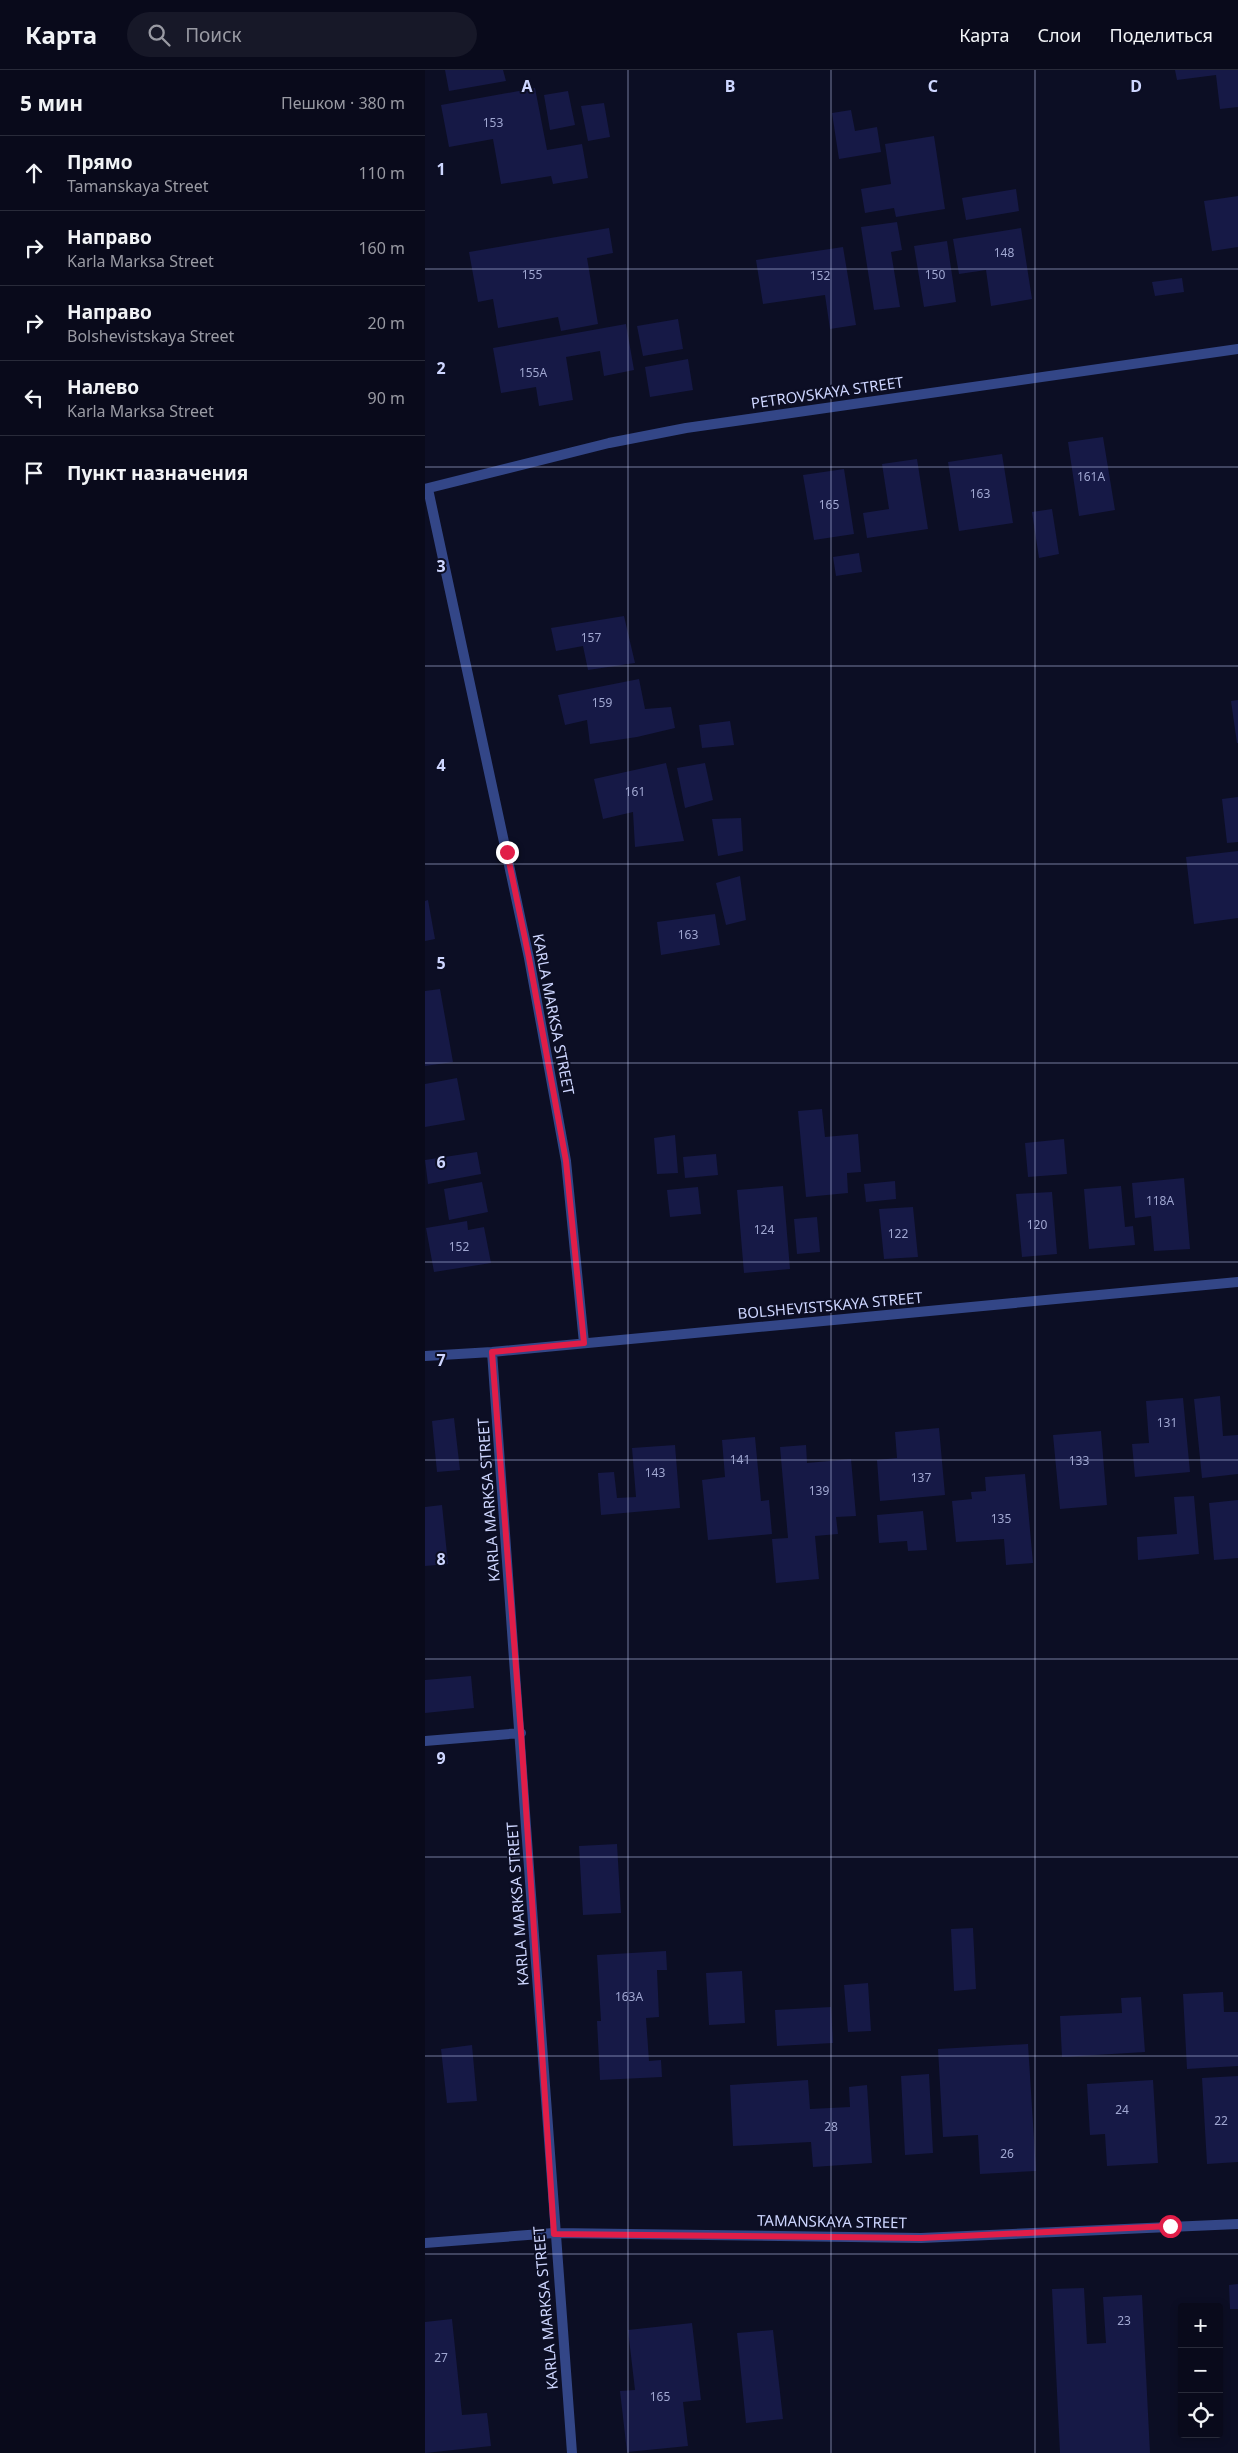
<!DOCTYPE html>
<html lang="ru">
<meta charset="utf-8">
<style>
body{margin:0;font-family:"Noto Sans",sans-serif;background:#171828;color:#f1f3f6}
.controls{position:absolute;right:15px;bottom:15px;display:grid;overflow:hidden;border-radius:5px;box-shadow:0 2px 8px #0003}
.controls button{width:45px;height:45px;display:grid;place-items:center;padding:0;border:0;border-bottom:1px solid #292b3a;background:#090a1b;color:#f1f3f6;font:25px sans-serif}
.stop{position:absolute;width:15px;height:15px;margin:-11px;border:4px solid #e11d48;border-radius:50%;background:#fff}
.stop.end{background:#e11d48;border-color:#fff;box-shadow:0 1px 5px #0008}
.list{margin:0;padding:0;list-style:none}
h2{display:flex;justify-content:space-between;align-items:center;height:65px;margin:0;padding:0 20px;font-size:21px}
h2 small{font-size:16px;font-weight:400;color:#999aa3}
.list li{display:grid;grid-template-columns:32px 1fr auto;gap:15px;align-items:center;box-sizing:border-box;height:75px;padding:0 20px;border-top:1px solid #292b3a}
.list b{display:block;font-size:19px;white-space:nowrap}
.list p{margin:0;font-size:16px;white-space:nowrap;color:#999aa3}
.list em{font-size:16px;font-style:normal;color:#999aa3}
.icon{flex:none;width:28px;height:28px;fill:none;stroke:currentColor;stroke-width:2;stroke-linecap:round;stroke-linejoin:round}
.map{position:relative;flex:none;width:813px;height:2383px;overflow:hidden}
header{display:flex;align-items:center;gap:30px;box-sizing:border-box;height:70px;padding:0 25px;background:#090a1b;border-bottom:1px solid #292b3a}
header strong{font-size:24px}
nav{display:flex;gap:28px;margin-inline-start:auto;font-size:18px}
.search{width:350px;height:45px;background:#171828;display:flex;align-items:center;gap:12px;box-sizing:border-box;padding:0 18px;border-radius:28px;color:#999aa3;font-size:19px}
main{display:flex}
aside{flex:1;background:#090a1b}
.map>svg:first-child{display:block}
.building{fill:#161946}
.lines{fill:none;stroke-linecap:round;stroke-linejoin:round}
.minor{stroke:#334687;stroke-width:10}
.route{stroke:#e11d48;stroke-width:6}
.grid{fill:none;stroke:#ced6ff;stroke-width:1;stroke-opacity:0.55}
.labels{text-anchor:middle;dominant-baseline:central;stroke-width:4;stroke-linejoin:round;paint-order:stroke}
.number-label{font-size:12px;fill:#a0a7d1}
.street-label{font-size:15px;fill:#ced6ff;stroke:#0c0e24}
.grid-label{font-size:16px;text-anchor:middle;font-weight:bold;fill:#ced6ff;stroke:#0c0e24;stroke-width:4;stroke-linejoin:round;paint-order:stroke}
</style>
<header>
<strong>Карта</strong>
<div class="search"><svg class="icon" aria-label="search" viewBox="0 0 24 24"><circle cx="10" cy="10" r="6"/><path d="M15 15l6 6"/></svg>Поиск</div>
<nav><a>Карта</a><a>Слои</a><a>Поделиться</a></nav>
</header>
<main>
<aside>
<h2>5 мин<small>Пешком · 380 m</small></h2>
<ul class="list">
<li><svg class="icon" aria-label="ahead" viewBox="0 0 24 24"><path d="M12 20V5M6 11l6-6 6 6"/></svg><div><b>Прямо</b><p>Tamanskaya Street</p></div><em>110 m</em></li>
<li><svg class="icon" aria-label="right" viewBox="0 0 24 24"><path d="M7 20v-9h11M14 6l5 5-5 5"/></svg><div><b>Направо</b><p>Karla Marksa Street</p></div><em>160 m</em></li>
<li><svg class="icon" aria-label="right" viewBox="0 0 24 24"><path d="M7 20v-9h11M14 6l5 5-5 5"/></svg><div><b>Направо</b><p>Bolshevistskaya Street</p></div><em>20 m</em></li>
<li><svg class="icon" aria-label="left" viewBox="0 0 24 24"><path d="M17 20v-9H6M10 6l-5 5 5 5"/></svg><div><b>Налево</b><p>Karla Marksa Street</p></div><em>90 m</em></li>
<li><svg class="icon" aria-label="arrive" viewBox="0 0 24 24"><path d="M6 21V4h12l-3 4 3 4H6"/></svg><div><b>Пункт назначения</b></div></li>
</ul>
</aside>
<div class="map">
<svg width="813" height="2383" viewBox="0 0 813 2383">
<rect width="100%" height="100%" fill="#0c0e24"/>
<path class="building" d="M 20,0 L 78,0 L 81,11 L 24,21 Z
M 750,0 L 813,0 L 813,37 L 795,39 L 791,5 L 752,10 Z
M 110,18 L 122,80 L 157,74 L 163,108 L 128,114 L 126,106 L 76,114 L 68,69 L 24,77 L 16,35 Z
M 143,21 L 150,55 L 125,60 L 119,25 Z
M 179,33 L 185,67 L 163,71 L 156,36 Z
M 426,40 L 430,61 L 452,57 L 456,82 L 414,89 L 407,43 Z
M 509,66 L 520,139 L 471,147 L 469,138 L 440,143 L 436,119 L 466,114 L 460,74 Z
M 591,119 L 594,141 L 541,150 L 537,128 Z
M 813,126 L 813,177 L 787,181 L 779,131 Z
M 472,152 L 477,180 L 466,182 L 475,237 L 449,240 L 436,157 Z
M 184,158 L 188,183 L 162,188 L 173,254 L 136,261 L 133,247 L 73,258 L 68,229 L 53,232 L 44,182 Z
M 596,158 L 607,229 L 566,236 L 561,200 L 534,204 L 528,169 Z
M 522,171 L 531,232 L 499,237 L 489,176 Z
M 418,177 L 431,255 L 405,259 L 400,225 L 338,234 L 331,190 Z
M 757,208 L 759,222 L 730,226 L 727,212 Z
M 253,249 L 258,279 L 218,286 L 212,256 Z
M 201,254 L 209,300 L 179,306 L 175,281 L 141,287 L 148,330 L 114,336 L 111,317 L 76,323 L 68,278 Z
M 263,289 L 268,320 L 225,327 L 220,297 Z
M 678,367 L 690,440 L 654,446 L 643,372 Z
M 577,384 L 588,453 L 534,461 L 523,392 Z
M 492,389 L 503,459 L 442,468 L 438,443 L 464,439 L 457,394 Z
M 419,399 L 429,464 L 389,470 L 378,405 Z
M 627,439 L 634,484 L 614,488 L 607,442 Z
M 434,483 L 437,502 L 411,506 L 408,487 Z
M 199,546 L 210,593 L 163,600 L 158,576 L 131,581 L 126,558 Z
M 214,609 L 220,639 L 246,637 L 250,658 L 212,667 L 165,674 L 162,650 L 140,655 L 133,625 Z
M 813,630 L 813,673 L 812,673 L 806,631 Z
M 305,651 L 309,675 L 277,678 L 274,655 Z
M 241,693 L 259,771 L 210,777 L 208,742 L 178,749 L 169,709 Z
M 280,693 L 288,730 L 260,738 L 252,698 Z
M 813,727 L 813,772 L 802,773 L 797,729 Z
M 316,748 L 318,781 L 293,786 L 287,749 Z
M 813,781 L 813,848 L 769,854 L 761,787 Z
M 315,806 L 321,850 L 301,855 L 291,813 Z
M 3,830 L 10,869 L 0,871 L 0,831 Z
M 290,844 L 295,875 L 236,885 L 232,852 Z
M 15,919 L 28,992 L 0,996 L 0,921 Z
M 32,1008 L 40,1050 L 0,1057 L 0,1014 Z
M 397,1039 L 400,1067 L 433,1064 L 436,1102 L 422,1103 L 423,1123 L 381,1127 L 373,1041 Z
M 250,1065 L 253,1103 L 232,1104 L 229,1068 Z
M 639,1069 L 642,1104 L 603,1107 L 600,1073 Z
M 52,1082 L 56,1104 L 3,1114 L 0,1090 Z
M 291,1084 L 293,1105 L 260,1108 L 258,1087 Z
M 759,1108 L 765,1179 L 729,1181 L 726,1146 L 710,1148 L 707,1113 Z
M 470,1111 L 471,1129 L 441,1132 L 439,1114 Z
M 57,1112 L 63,1142 L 24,1150 L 19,1119 Z
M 358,1116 L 365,1199 L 319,1203 L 312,1120 Z
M 696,1116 L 700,1157 L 708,1156 L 710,1175 L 664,1179 L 659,1119 Z
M 273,1117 L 276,1144 L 245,1147 L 242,1120 Z
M 627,1122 L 632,1184 L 597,1187 L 591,1124 Z
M 488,1137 L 493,1187 L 459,1189 L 454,1139 Z
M 392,1147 L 395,1182 L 372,1184 L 369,1149 Z
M 42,1151 L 43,1160 L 59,1157 L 66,1193 L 9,1202 L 1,1158 Z
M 795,1326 L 798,1366 L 813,1365 L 813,1404 L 777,1408 L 769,1329 Z
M 758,1328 L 765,1402 L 710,1407 L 707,1374 L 724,1373 L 721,1331 Z
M 29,1348 L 35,1400 L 12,1402 L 7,1351 Z
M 514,1358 L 520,1425 L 455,1431 L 452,1390 L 472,1388 L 470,1362 Z
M 676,1361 L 682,1435 L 635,1439 L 628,1365 Z
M 330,1367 L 336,1431 L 344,1430 L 347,1464 L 283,1470 L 277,1410 L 300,1407 L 297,1370 Z
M 250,1375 L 255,1438 L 176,1445 L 173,1403 L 189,1402 L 192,1428 L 211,1427 L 207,1378 Z
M 381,1375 L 382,1393 L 426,1389 L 431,1446 L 411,1447 L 413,1464 L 390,1466 L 394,1509 L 351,1513 L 347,1469 L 363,1468 L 355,1377 Z
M 600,1404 L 608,1493 L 581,1495 L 579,1469 L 531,1472 L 527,1431 L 547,1429 L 546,1422 L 561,1421 L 560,1407 Z
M 769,1426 L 774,1484 L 713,1490 L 712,1467 L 752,1464 L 749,1427 Z
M 813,1430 L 813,1488 L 789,1490 L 784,1433 Z
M 17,1435 L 23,1494 L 0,1496 L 0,1437 Z
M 498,1441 L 502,1480 L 483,1481 L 482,1471 L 454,1473 L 452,1445 Z
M 46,1606 L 49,1638 L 0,1643 L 0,1610 Z
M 192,1774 L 196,1843 L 158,1845 L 154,1776 Z
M 548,1858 L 551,1919 L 529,1921 L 526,1859 Z
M 241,1881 L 242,1900 L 232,1900 L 234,1947 L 221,1948 L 224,1991 L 236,1990 L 237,2007 L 175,2010 L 172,1951 L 176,1951 L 172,1885 Z
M 317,1901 L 320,1953 L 284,1955 L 281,1903 Z
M 443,1913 L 446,1961 L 423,1962 L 419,1915 Z
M 798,1922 L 799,1942 L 813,1942 L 813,1996 L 762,1999 L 758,1924 Z
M 716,1927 L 720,1982 L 637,1987 L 635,1946 L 697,1943 L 696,1928 Z
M 406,1937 L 408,1973 L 352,1976 L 350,1940 Z
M 603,1974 L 611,2101 L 555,2104 L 553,2065 L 518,2067 L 513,1979 Z
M 47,1975 L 52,2031 L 22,2033 L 16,1979 Z
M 504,2004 L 508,2083 L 480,2085 L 476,2006 Z
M 813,2006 L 813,2092 L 782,2094 L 777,2008 Z
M 383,2010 L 385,2039 L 425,2037 L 424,2017 L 442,2015 L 447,2093 L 388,2097 L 386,2072 L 308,2076 L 305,2015 Z
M 728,2010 L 733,2093 L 682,2096 L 680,2064 L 665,2065 L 662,2014 Z
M 813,2214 L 813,2239 L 805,2239 L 804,2215 Z
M 659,2218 L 662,2274 L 681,2273 L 678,2227 L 717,2225 L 725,2383 L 635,2383 L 627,2219 Z
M 27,2249 L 37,2345 L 62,2343 L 66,2376 L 0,2383 L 0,2252 Z
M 267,2253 L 276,2330 L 258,2332 L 263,2376 L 202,2382 L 195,2321 L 210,2320 L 203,2260 Z
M 348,2260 L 358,2349 L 321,2353 L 312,2263 Z"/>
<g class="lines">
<path class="minor" d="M 0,419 L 184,373 L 261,358 L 813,279
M 3,419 L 104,888 L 141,1091 L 159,1273
M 67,1282 C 95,1649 117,2016 147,2383
M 0,1286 L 67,1282 L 813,1212
M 0,1671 L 96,1663
M 0,2173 L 129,2163 L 496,2168 L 813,2154"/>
</g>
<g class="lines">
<path class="route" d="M 82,782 L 104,888 L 141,1091 L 159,1273 L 67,1282 L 96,1663 L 129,2164 L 496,2168 L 745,2156"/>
</g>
<path class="grid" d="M 203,0 L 203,2383M 406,0 L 406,2383M 610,0 L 610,2383M 0,199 L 813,199M 0,397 L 813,397M 0,596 L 813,596M 0,794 L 813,794M 0,993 L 813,993M 0,1192 L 813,1192M 0,1390 L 813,1390M 0,1589 L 813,1589M 0,1787 L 813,1787M 0,1986 L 813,1986M 0,2184 L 813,2184"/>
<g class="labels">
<g class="number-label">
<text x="68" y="52">153</text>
<text x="579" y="182">148</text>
<text x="107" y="204">155</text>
<text x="510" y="204">150</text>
<text x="395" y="205">152</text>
<text x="108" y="302">155А</text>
<text x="666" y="406">161А</text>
<text x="555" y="423">163</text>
<text x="404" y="434">165</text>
<text x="166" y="567">157</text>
<text x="177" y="632">159</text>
<text x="210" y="721">161</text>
<text x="263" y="864">163</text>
<text x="735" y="1130">118А</text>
<text x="612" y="1154">120</text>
<text x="339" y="1159">124</text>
<text x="473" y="1163">122</text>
<text x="34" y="1176">152</text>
<text x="742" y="1352">131</text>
<text x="315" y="1389">141</text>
<text x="654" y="1390">133</text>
<text x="230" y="1402">143</text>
<text x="496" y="1407">137</text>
<text x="394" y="1420">139</text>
<text x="576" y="1448">135</text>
<text x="204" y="1926">163А</text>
<text x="697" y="2039">24</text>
<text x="796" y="2050">22</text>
<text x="406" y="2056">28</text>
<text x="582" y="2083">26</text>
<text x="699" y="2250">23</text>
<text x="16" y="2287">27</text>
<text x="235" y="2326">165</text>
</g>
<g class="street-label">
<text transform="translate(402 322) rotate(-8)">PETROVSKAYA STREET</text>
<text transform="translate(129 944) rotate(79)">KARLA MARKSA STREET</text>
<text transform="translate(405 1235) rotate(-5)">BOLSHEVISTSKAYA STREET</text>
<text transform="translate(63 1430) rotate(-94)">KARLA MARKSA STREET</text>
<text transform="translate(92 1834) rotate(-94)">KARLA MARKSA STREET</text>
<text transform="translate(407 2151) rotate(1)">TAMANSKAYA STREET</text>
<text transform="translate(120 2238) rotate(-95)">KARLA MARKSA STREET</text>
</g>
</g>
<g class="grid-label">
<text x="102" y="22">A</text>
<text x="305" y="22">B</text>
<text x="508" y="22">C</text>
<text x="711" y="22">D</text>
<text x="16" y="105">1</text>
<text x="16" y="304">2</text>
<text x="16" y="502">3</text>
<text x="16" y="701">4</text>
<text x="16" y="899">5</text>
<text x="16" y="1098">6</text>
<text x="16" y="1296">7</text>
<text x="16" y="1495">8</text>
<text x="16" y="1694">9</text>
</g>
</svg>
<div class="controls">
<button>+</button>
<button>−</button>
<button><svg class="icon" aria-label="locate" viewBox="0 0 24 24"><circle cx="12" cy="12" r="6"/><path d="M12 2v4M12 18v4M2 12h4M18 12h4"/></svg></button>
</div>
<div class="stop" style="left:745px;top:2156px"></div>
<div class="stop end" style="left:82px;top:782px"></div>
</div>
</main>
